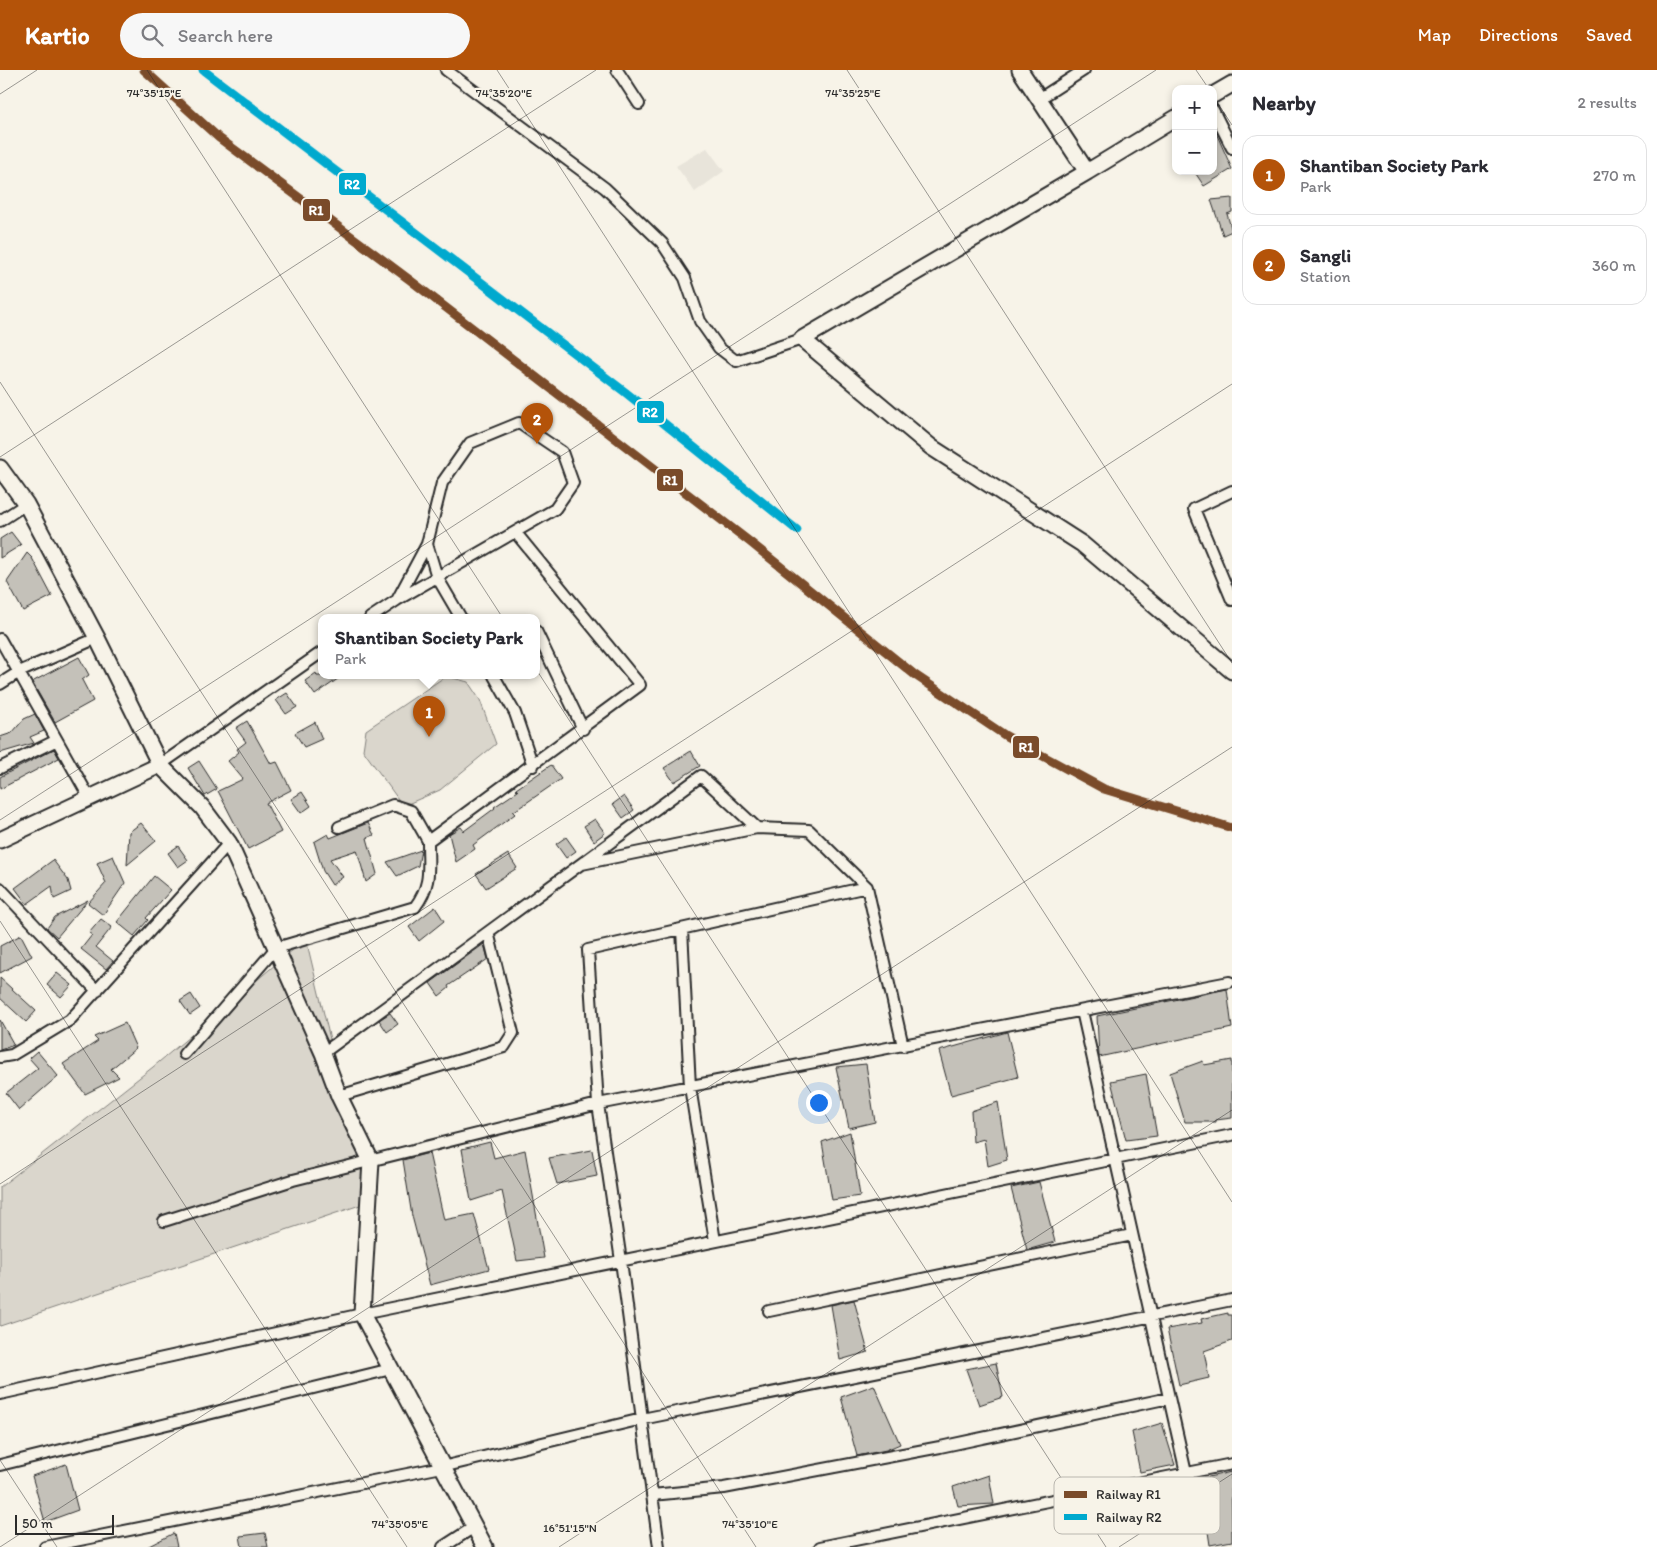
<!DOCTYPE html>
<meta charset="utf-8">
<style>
body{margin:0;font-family:Itim,sans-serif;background:#f7f7f7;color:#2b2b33}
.controls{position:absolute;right:15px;top:15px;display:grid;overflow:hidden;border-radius:10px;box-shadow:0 2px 8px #0003}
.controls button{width:45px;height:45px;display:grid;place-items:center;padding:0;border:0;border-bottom:1px solid #e1e1e2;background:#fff;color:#2b2b33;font:25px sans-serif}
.scale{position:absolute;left:15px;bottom:12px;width:99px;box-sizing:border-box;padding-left:5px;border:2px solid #2b2b2b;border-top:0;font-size:14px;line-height:18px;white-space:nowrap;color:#2b2b2b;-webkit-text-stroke:4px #f7f3e8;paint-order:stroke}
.you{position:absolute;left:818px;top:1032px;width:18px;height:18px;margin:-12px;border:4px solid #fff;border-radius:50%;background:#1a73e8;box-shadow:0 0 0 8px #1a73e833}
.badge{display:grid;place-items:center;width:32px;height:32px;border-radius:50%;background:#b45309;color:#fff;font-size:16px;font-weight:700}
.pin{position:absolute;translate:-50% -41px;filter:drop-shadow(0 1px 2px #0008)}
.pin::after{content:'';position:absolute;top:26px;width:18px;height:15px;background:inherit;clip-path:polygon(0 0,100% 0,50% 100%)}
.popup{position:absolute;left:318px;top:544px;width:222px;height:65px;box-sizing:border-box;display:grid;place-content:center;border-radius:10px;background:#fff;filter:drop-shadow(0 1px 4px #0005);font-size:16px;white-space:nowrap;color:#7c7c81}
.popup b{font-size:19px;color:#2b2b33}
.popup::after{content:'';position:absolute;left:50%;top:100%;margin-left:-10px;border:10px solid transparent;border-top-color:#fff}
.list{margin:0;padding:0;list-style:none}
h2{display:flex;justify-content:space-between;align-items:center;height:65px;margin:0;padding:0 20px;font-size:21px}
h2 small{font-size:16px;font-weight:400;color:#7c7c81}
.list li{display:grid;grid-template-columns:32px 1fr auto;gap:15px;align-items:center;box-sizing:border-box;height:80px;margin:0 10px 10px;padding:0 10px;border:1px solid #e1e1e2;border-radius:15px}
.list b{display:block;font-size:19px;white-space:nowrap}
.list p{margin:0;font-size:16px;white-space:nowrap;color:#7c7c81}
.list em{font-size:16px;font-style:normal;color:#7c7c81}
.icon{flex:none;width:28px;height:28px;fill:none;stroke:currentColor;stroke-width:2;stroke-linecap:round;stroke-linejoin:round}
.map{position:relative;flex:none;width:1232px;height:1477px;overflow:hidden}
header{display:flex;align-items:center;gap:30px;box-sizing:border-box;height:70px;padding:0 25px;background:#b45309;color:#fff}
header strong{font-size:24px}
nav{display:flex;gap:28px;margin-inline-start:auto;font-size:18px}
.search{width:350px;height:45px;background:#f7f7f7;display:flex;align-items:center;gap:12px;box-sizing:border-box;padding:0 18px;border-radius:28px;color:#7c7c81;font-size:19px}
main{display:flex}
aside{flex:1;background:#fff}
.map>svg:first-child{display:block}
.built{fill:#e8e4da}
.green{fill:#dad6cc;stroke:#82807c}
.building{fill:#c4c1b9;stroke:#2b2b2b}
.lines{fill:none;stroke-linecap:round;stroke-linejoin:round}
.street-casing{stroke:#2b2b2b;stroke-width:14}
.secondary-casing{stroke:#2b2b2b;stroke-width:19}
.street{stroke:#f7f3e8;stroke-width:10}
.secondary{stroke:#f7f3e8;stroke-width:15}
.rail-1-casing{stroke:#f7f3e8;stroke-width:12}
.rail-2-casing{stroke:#f7f3e8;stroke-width:12}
.rail-1{stroke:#7a4b2a;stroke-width:9}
.rail-2{stroke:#00a9ce;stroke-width:9}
.ticks{fill:none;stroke:#2b2b2b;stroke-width:1;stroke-opacity:0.45}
.key{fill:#f7f3e8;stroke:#bab7af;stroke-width:1}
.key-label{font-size:14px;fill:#2b2b2b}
.ticks-label{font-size:12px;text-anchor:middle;fill:#2b2b2b;stroke:#f7f3e8;stroke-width:4.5;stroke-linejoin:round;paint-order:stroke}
.line-badge{stroke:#f7f3e8;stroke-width:2}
.badge-label{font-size:14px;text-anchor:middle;font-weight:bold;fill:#fff}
</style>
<header>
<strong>Kartio</strong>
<div class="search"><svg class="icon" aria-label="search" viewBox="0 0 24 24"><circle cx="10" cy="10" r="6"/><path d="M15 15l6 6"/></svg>Search here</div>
<nav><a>Map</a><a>Directions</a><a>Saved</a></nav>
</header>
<main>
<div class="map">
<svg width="1232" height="1477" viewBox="0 0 1232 1477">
<rect width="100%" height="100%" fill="#f7f3e8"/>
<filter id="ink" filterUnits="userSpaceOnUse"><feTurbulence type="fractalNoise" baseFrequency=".02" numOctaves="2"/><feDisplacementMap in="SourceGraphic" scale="10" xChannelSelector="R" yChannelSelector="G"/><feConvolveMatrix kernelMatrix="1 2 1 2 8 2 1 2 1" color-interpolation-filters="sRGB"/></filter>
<g filter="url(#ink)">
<path class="built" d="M 707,78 L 724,101 L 695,122 L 676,96 Z"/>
<path class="green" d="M 446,606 L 468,612 L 480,630 L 496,674 L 440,720 L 403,736 L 363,680 L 366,660 Z
M 306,869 L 369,1132 L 0,1256 L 0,1117 L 153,997 Z"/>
<path class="building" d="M 1213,56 L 1232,99 L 1204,116 L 1194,101 L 1213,101 Z
M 1232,128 L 1232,142 L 1227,144 L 1232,161 L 1223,165 L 1211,130 Z
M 11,462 L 21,475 L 0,488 L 0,469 Z
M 27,483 L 32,488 L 52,526 L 23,541 L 7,512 Z
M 79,587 L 89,605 L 82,610 L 93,631 L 55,652 L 32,612 Z
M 316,603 L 317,606 L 342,606 L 315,625 L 305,611 Z
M 287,623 L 297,637 L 286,644 L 276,630 Z
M 35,644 L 44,661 L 30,667 L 34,673 L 0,683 L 0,667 L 12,663 L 24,649 Z
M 247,651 L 271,694 L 277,692 L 291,720 L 266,733 L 281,762 L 248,779 L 218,721 L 243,709 L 228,691 L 239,682 L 237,679 L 246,672 L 236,658 Z
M 315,652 L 322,669 L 304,677 L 295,663 Z
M 54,679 L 59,688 L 0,719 L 0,707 Z
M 691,681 L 700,696 L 674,712 L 664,698 Z
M 199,691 L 217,719 L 205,726 L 188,698 Z
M 551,695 L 561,709 L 513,742 L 515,744 L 473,775 L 475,779 L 456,792 L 449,764 L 461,757 L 464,761 L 495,738 L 494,737 L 518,721 L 516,719 Z
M 302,722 L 311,736 L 301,743 L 291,729 Z
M 624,726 L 634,740 L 623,748 L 613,734 Z
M 595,749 L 605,763 L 594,771 L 584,756 Z
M 141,753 L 156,771 L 127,795 L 129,762 Z
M 368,753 L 374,765 L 367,768 L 377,804 L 366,812 L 357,780 L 330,789 L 343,807 L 332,815 L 323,801 L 314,772 L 328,764 L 330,768 Z
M 566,767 L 576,781 L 566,788 L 556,774 Z
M 178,776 L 188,790 L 178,797 L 168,783 Z
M 421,780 L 418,796 L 397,806 L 387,792 Z
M 508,784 L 517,798 L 486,818 L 476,804 Z
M 113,786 L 125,813 L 103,845 L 88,833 L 106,813 L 97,793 Z
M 53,790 L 68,810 L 71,821 L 54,829 L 52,816 L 27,834 L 15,818 Z
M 154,806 L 171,820 L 146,848 L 148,850 L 134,866 L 117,852 Z
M 88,830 L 57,867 L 47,858 L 55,847 Z
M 435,837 L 444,851 L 419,871 L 409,857 Z
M 101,849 L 112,857 L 96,877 L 113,891 L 106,899 L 81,879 L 92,865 L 89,863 Z
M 21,865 L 32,886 L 0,903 L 0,876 Z
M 484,874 L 488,889 L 448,916 L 449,918 L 439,926 L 430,913 Z
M 57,903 L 72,915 L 61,927 L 47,915 Z
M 0,908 L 36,941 L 26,952 L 0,928 Z
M 1227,919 L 1232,958 L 1099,987 L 1097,946 Z
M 191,924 L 200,938 L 190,945 L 180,931 Z
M 390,943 L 398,954 L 387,962 L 379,950 Z
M 0,950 L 14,975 L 0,980 Z
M 125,953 L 136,978 L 111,999 L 119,1007 L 85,1024 L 63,994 L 98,971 L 94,967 Z
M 1007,962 L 1018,1007 L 951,1025 L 939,981 Z
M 37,981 L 58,1006 L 19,1040 L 6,1023 L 38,998 L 29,988 Z
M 1232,990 L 1232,1048 L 1216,1050 L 1216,1052 L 1185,1052 L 1170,1003 L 1203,991 L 1204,995 Z
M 866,994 L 875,1052 L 849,1058 L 836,997 Z
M 1146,1004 L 1157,1066 L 1126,1070 L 1111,1011 Z
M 998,1032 L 1007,1090 L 988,1096 L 984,1069 L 973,1072 L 971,1041 Z
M 850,1062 L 860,1126 L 832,1130 L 822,1072 Z
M 490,1072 L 494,1088 L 525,1080 L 544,1188 L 517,1191 L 502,1121 L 471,1131 L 462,1079 Z
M 592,1080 L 597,1106 L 557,1114 L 549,1088 Z
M 429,1083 L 444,1150 L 474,1144 L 489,1199 L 430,1215 L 412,1146 L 403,1090 Z
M 1039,1112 L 1055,1172 L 1027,1180 L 1011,1118 Z
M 854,1230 L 868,1282 L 840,1290 L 831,1235 Z
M 1228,1243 L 1228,1245 L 1232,1245 L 1232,1271 L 1204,1281 L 1209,1308 L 1179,1315 L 1167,1259 L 1202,1253 L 1201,1249 Z
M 996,1293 L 1003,1327 L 979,1335 L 966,1299 Z
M 874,1315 L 900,1374 L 886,1380 L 857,1386 L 841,1327 Z
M 1162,1353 L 1175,1395 L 1140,1402 L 1132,1362 Z
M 66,1394 L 78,1440 L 45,1452 L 32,1406 Z
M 1231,1402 L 1232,1471 L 1210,1475 L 1200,1409 Z
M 989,1405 L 994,1434 L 958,1436 L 953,1417 Z
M 174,1463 L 177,1477 L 147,1477 Z
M 265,1463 L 268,1477 L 242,1477 L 240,1466 Z"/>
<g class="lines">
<defs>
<path id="street" d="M 446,0 L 605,118 L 662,173 L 685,208 L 700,251 L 719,278 L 736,291 L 802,269
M 617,0 L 639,34
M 1039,29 L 1084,0
M 1213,40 L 1232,78
M 1232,421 L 1194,439 L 1232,530
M 0,451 L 26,434
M 427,474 L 437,507 L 461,548
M 370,548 L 397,530 L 555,439 L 573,413 L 562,382 L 519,353 L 470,373 L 442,413 L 427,474 L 397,530
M 536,561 L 583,659
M 0,569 L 89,727
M 494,606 L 515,643 L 533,696
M 0,614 L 19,602 L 97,568
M 160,695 L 322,582
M 0,698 L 57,670
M 339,757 L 393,735 L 411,741 L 428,771
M 582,794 L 757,758
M 867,817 L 903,976
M 0,818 L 97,921
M 682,859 L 690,1017 L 715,1171
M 1082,941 L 1186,1403
M 323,983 L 701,706 L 757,758 L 809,760 L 867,817 L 588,880 L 598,1034 L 621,1191 L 659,1477
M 184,984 L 276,878 L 415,837 C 432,814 428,799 428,771 L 640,615 L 516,463
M 0,987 L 12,985 L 70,950 L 229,773
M 339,1026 L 504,977 L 513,963 L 488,862
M 164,1151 L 293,1110 L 598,1034 L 1229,912
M 769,1241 L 1132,1165
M 0,1324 L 362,1244 L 1232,1065
M 0,1395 L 391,1299
M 652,1425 L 724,1418 L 940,1377 L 1169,1328
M 45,1477 L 442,1397 L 642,1349 L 1232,1230
M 443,1477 L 474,1457
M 820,1477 L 1232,1394"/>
<path id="secondary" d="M 1020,0 L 1087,102 L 802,269 L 931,377 L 1082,474 L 1232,601
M 1213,25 L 1232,14
M 1087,102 L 1176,48
M 0,398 L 26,434 L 97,568 L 160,695
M 0,770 L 160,695 L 202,737 L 229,773 L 323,983 L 339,1026 L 371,1091 L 362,1244 L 485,1477"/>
</defs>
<use href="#street" class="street-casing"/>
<use href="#secondary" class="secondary-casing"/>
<use href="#street" class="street"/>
<use href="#secondary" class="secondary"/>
<defs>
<path id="rail-1" d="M 144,0 L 219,68 L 410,210 L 750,472 L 915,605 L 1006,666 L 1104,719 L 1232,758"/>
<path id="rail-2" d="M 203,0 L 625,322 L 797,460"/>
</defs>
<use href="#rail-1" class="rail-1-casing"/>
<use href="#rail-2" class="rail-2-casing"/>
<use href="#rail-1" class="rail-1"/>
<use href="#rail-2" class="rail-2"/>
</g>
</g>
<path class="ticks" d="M 147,0 L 1106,1477M 497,0 L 1232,1132M 847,0 L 1232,593M 1196,0 L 1209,19M 0,24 L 37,0M 1213,26 L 1232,55M 0,312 L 756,1477M 0,387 L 596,0M 0,750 L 1156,0M 0,851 L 407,1477M 0,1114 L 1232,314M 0,1390 L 57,1477M 0,1477 L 1232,677M 559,1477 L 1232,1040M 1119,1477 L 1232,1404"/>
<rect x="1054" y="1407" width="166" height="57" rx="8" class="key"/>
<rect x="1064" y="1421" width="23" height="7" fill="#7a4b2a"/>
<rect x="1064" y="1444" width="23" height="6" fill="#00a9ce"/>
<g class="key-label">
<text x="1096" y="1429">Railway R1</text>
<text x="1096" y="1452">Railway R2</text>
</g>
<g class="ticks-label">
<text x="154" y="27">74°35'15"E</text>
<text x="504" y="27">74°35'20"E</text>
<text x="853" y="27">74°35'25"E</text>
<text x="400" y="1458">74°35'05"E</text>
<text x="750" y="1458">74°35'10"E</text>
<text x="570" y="1462">16°51'15"N</text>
</g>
<g class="line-badge">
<rect x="338" y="102" width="29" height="24" rx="5" fill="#00a9ce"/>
<rect x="302" y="128" width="29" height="24" rx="5" fill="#7a4b2a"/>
<rect x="636" y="330" width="29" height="24" rx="5" fill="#00a9ce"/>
<rect x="656" y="398" width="28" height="24" rx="5" fill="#7a4b2a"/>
<rect x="1012" y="665" width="28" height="24" rx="5" fill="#7a4b2a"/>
</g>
<g class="badge-label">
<text x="352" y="119">R2</text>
<text x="316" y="145">R1</text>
<text x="650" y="347">R2</text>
<text x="670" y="415">R1</text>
<text x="1026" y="682">R1</text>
</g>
</svg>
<div class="controls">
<button>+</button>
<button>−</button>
</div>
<div class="scale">50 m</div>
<div class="you"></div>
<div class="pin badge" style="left:429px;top:667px">1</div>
<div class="popup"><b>Shantiban Society Park</b>Park</div>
<div class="pin badge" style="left:537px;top:374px">2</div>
</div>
<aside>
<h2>Nearby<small>2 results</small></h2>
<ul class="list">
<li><span class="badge">1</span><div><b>Shantiban Society Park</b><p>Park</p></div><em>270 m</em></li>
<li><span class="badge">2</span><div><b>Sangli</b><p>Station</p></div><em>360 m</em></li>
</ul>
</aside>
</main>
